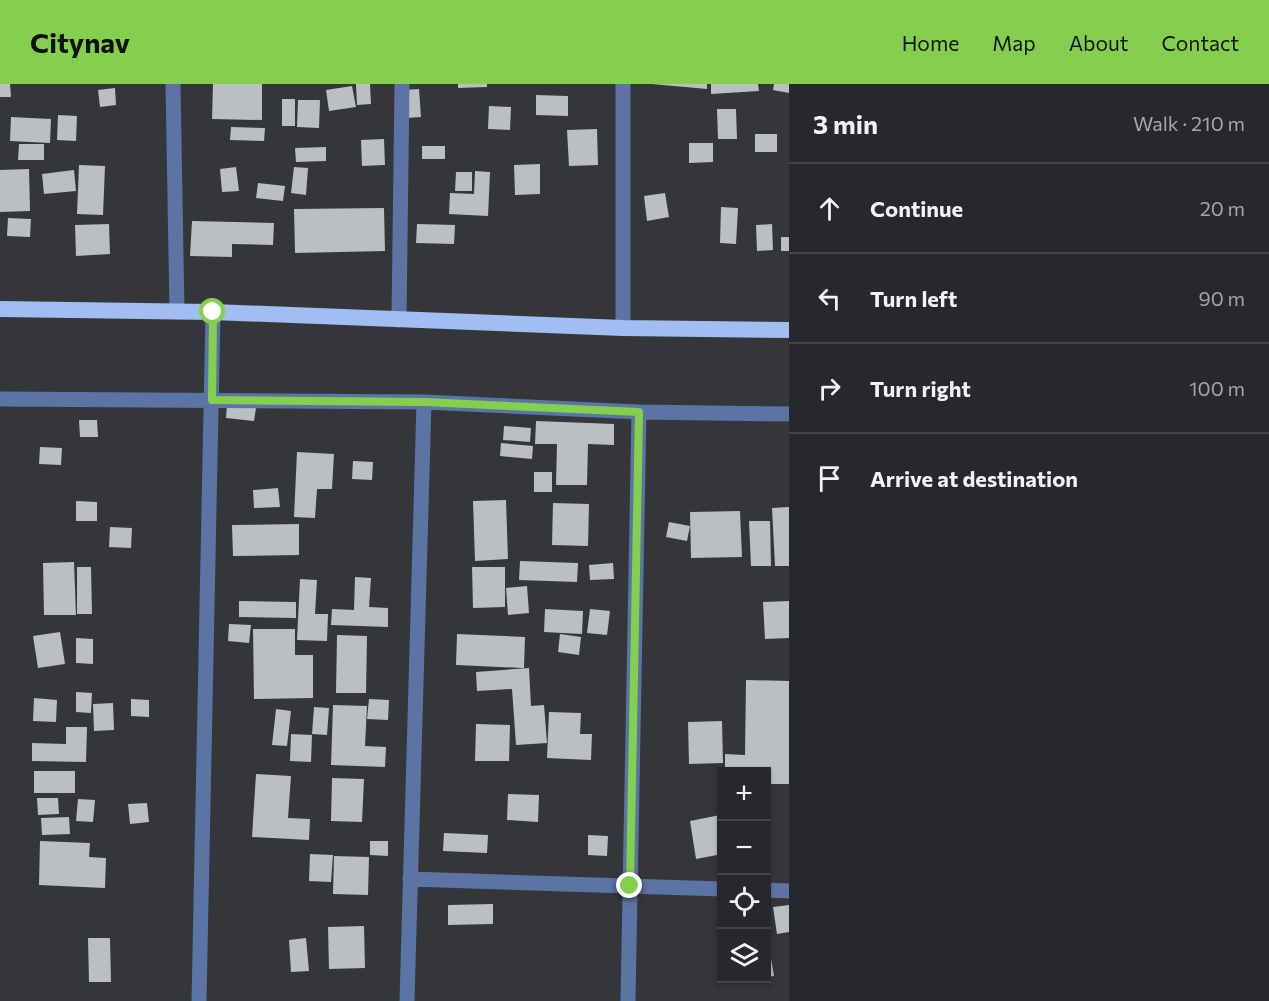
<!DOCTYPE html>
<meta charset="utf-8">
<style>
body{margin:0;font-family:Commissioner,sans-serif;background:#2f3034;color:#f1f3f6}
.controls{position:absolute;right:18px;bottom:18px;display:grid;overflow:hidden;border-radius:0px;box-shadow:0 2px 4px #0004}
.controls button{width:54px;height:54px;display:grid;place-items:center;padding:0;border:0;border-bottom:2px solid #434448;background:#27282c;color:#f1f3f6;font:30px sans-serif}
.stop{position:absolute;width:18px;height:18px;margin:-14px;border:4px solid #84d04e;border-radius:50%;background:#fff}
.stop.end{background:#84d04e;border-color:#fff;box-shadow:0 2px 6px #0008}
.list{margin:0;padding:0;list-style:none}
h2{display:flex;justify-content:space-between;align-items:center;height:78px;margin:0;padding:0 24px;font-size:26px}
h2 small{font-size:20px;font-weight:400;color:#a4a6a9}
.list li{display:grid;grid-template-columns:39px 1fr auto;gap:18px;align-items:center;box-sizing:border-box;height:90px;padding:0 24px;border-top:2px solid #434448}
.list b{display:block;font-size:22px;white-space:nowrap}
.list em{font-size:20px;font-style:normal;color:#a4a6a9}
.icon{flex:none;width:33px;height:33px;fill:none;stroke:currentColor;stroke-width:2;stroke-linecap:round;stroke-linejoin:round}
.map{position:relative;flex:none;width:789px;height:917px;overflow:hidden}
header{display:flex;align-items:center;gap:36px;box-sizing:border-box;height:84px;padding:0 30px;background:#84d04e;color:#111}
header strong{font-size:28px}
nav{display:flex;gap:33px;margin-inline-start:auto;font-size:21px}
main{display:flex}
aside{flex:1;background:#27282c}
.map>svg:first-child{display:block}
.building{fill:#bbbec2}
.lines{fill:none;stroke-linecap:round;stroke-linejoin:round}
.minor{stroke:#5b74a4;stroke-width:15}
.trunk{stroke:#a1bdf2;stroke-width:16}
.route{stroke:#84d04e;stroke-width:8}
</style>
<header>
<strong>Citynav</strong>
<nav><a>Home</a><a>Map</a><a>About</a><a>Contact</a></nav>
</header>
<main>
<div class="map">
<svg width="789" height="917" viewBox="0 0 789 917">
<rect width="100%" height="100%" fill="#34363a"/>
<path class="building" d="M 0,0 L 10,0 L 11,13 L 0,13 Z
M 213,0 L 262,0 L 262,36 L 212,35 Z
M 356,0 L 370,0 L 371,20 L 357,21 Z
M 458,0 L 487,0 L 487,3 L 458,4 Z
M 652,0 L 707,0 L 707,5 Z
M 711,0 L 758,0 L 759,7 L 711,10 Z
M 774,0 L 789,0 L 789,9 L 773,6 Z
M 352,2 L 356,23 L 329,27 L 326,6 Z
M 115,4 L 116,21 L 100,23 L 98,6 Z
M 419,5 L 421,33 L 406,34 L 404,6 Z
M 536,11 L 568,12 L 568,32 L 536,31 Z
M 282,15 L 295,15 L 295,42 L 282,42 Z
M 298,16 L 320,16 L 319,44 L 297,43 Z
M 489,22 L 511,23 L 510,46 L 488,45 Z
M 717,25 L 736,25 L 737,55 L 718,55 Z
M 58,31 L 77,32 L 76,57 L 57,56 Z
M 11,33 L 51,35 L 50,59 L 10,57 Z
M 231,43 L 265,44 L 264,57 L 230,56 Z
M 597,45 L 598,81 L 569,82 L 567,46 Z
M 755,50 L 777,50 L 777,68 L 755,68 Z
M 384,55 L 385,81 L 362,82 L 361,56 Z
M 689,59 L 713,59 L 713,78 L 689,79 Z
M 19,60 L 44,60 L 44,76 L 18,76 Z
M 422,62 L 445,62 L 445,75 L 422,75 Z
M 326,63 L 326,77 L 296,78 L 295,64 Z
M 540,80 L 540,110 L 515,111 L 514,81 Z
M 79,81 L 105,82 L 103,131 L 77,130 Z
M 236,83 L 239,107 L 222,108 L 220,85 Z
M 294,83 L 308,84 L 306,111 L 291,109 Z
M 29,85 L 30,127 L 0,128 L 0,86 Z
M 74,86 L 76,107 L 44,110 L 42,90 Z
M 475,87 L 490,88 L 488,132 L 449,130 L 450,109 L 474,110 Z
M 456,88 L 472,88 L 472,107 L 455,107 Z
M 258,99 L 285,102 L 283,117 L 256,114 Z
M 665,109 L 669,133 L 647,137 L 644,112 Z
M 721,123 L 738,124 L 736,160 L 720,159 Z
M 384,124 L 385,167 L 295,169 L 294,125 Z
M 8,134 L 31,135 L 30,153 L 7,152 Z
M 192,137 L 274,139 L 273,161 L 232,160 L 232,173 L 190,172 Z
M 109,140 L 110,170 L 76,172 L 75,141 Z
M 417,140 L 455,141 L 454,160 L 416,159 Z
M 772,140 L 773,166 L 757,167 L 756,141 Z
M 781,153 L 789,153 L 789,167 L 781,167 Z
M 227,320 L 256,324 L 254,337 L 226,334 Z
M 79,336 L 97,336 L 98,353 L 80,353 Z
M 536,337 L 614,340 L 614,361 L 588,360 L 587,401 L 556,401 L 557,360 L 535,360 Z
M 504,342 L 531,344 L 530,358 L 503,356 Z
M 501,359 L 533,362 L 532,375 L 500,372 Z
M 40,363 L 62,364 L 61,381 L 39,380 Z
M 297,368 L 334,370 L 332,405 L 317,405 L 315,434 L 294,433 Z
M 353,377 L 373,378 L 372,396 L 352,395 Z
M 534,388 L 552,388 L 552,408 L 534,408 Z
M 278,404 L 280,423 L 254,424 L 253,406 Z
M 506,416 L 508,475 L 475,477 L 473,417 Z
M 76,417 L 97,418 L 97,437 L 76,437 Z
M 553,419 L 589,420 L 588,462 L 552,461 Z
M 789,423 L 789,482 L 775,482 L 772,424 Z
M 740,427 L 742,473 L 691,474 L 690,428 Z
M 749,437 L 770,437 L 771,482 L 751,482 Z
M 669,438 L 690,442 L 687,457 L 666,453 Z
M 299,440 L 299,471 L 233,472 L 232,441 Z
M 110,443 L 132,444 L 131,464 L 109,463 Z
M 520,477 L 578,479 L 577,498 L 519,496 Z
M 74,478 L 76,531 L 44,531 L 43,479 Z
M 613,479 L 614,495 L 590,496 L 589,481 Z
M 77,483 L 91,483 L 92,530 L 77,530 Z
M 472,483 L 505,483 L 505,523 L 473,524 Z
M 355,493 L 371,494 L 369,523 L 388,524 L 388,543 L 331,541 L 332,525 L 354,526 Z
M 300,495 L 317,496 L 315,530 L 328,530 L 327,557 L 297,556 Z
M 527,502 L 529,529 L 508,531 L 506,504 Z
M 239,517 L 296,518 L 296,534 L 239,533 Z
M 789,517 L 789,554 L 765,555 L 763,518 Z
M 545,525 L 583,527 L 582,550 L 544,548 Z
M 590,525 L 610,527 L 607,551 L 587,549 Z
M 229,540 L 251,541 L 249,559 L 228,557 Z
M 253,545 L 295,545 L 295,571 L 313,571 L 313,614 L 254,615 Z
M 60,548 L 65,580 L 38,584 L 33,552 Z
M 457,550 L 525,553 L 524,584 L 456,581 Z
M 560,550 L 581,553 L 579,571 L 558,568 Z
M 337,551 L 367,552 L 366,609 L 336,609 Z
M 76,554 L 93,555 L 93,580 L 76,579 Z
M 529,584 L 531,622 L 544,621 L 547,659 L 516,661 L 512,605 L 477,607 L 476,588 Z
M 746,596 L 789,597 L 789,700 L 766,700 L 766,688 L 725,688 L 725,670 L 745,671 Z
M 76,608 L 92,609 L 91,629 L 76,628 Z
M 34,614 L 57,616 L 56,638 L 33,637 Z
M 131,615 L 149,616 L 149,633 L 131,632 Z
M 369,615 L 389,616 L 388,636 L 367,635 Z
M 113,619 L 114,646 L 94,647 L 93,620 Z
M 333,621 L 367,622 L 365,662 L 386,663 L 385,683 L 331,681 Z
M 314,623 L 329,624 L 327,651 L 312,650 Z
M 276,625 L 291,627 L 287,662 L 272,661 Z
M 549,628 L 581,629 L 580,650 L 592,650 L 591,676 L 547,674 Z
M 722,637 L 723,679 L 689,680 L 688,638 Z
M 476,640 L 510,641 L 509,677 L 475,677 Z
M 66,643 L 87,643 L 86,678 L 32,677 L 32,659 L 66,660 Z
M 291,650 L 312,651 L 311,678 L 290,677 Z
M 34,687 L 75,687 L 75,709 L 34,709 Z
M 256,690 L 291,692 L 288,734 L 310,735 L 309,756 L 252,753 Z
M 332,694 L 364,695 L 362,738 L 331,737 Z
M 508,710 L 539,711 L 538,738 L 507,736 Z
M 37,714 L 58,714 L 59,730 L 38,731 Z
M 78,715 L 95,716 L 93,738 L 76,737 Z
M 147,719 L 149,738 L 130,740 L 128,720 Z
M 720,731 L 722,770 L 696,775 L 690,737 Z
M 69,733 L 70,750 L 42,751 L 41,734 Z
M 444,749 L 488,751 L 487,769 L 443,767 Z
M 588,751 L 608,752 L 607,772 L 588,771 Z
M 40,757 L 90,759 L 89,773 L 106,774 L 105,804 L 39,801 Z
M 370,757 L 388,757 L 388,772 L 370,771 Z
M 310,770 L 333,771 L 331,798 L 309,797 Z
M 334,772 L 369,773 L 368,811 L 333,810 Z
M 493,820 L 493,840 L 448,841 L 448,821 Z
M 789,821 L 789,848 L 777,850 L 773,823 Z
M 364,842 L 365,884 L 329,885 L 328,843 Z
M 88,854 L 110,854 L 111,898 L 89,898 Z
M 306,854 L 309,887 L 291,888 L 289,856 Z
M 769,862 L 774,892 L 766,893 L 766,863 Z"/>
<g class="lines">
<path class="minor" d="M 173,0 L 177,228
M 623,0 L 623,244
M 399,236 L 402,0
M 0,315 L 424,318 L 639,328 L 789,330
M 410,795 L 722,805
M 766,806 L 789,807
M 199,917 L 213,228
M 407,917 L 424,318
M 628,917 L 639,328"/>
<path class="trunk" d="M 0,225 L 213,228 L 623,244 L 789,246"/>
</g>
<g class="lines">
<path class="route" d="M 213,228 L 212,316 L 424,318 L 639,328 L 630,802"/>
</g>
</svg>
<div class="controls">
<button>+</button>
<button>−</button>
<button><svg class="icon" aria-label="locate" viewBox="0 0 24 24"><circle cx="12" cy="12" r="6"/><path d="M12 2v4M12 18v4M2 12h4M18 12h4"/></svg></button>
<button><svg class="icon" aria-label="layers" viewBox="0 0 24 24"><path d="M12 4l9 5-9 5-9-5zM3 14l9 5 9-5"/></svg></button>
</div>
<div class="stop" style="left:213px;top:228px"></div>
<div class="stop end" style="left:630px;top:802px"></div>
</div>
<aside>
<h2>3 min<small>Walk · 210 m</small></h2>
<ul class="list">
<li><svg class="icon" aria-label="ahead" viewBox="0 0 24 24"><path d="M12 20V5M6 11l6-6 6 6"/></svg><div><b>Continue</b></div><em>20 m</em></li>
<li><svg class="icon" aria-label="left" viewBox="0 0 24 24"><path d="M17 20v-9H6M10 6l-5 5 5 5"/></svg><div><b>Turn left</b></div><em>90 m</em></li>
<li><svg class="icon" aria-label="right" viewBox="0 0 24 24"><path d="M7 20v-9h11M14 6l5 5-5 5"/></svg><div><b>Turn right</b></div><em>100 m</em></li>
<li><svg class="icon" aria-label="arrive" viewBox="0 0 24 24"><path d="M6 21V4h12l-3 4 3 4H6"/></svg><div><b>Arrive at destination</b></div></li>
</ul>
</aside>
</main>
